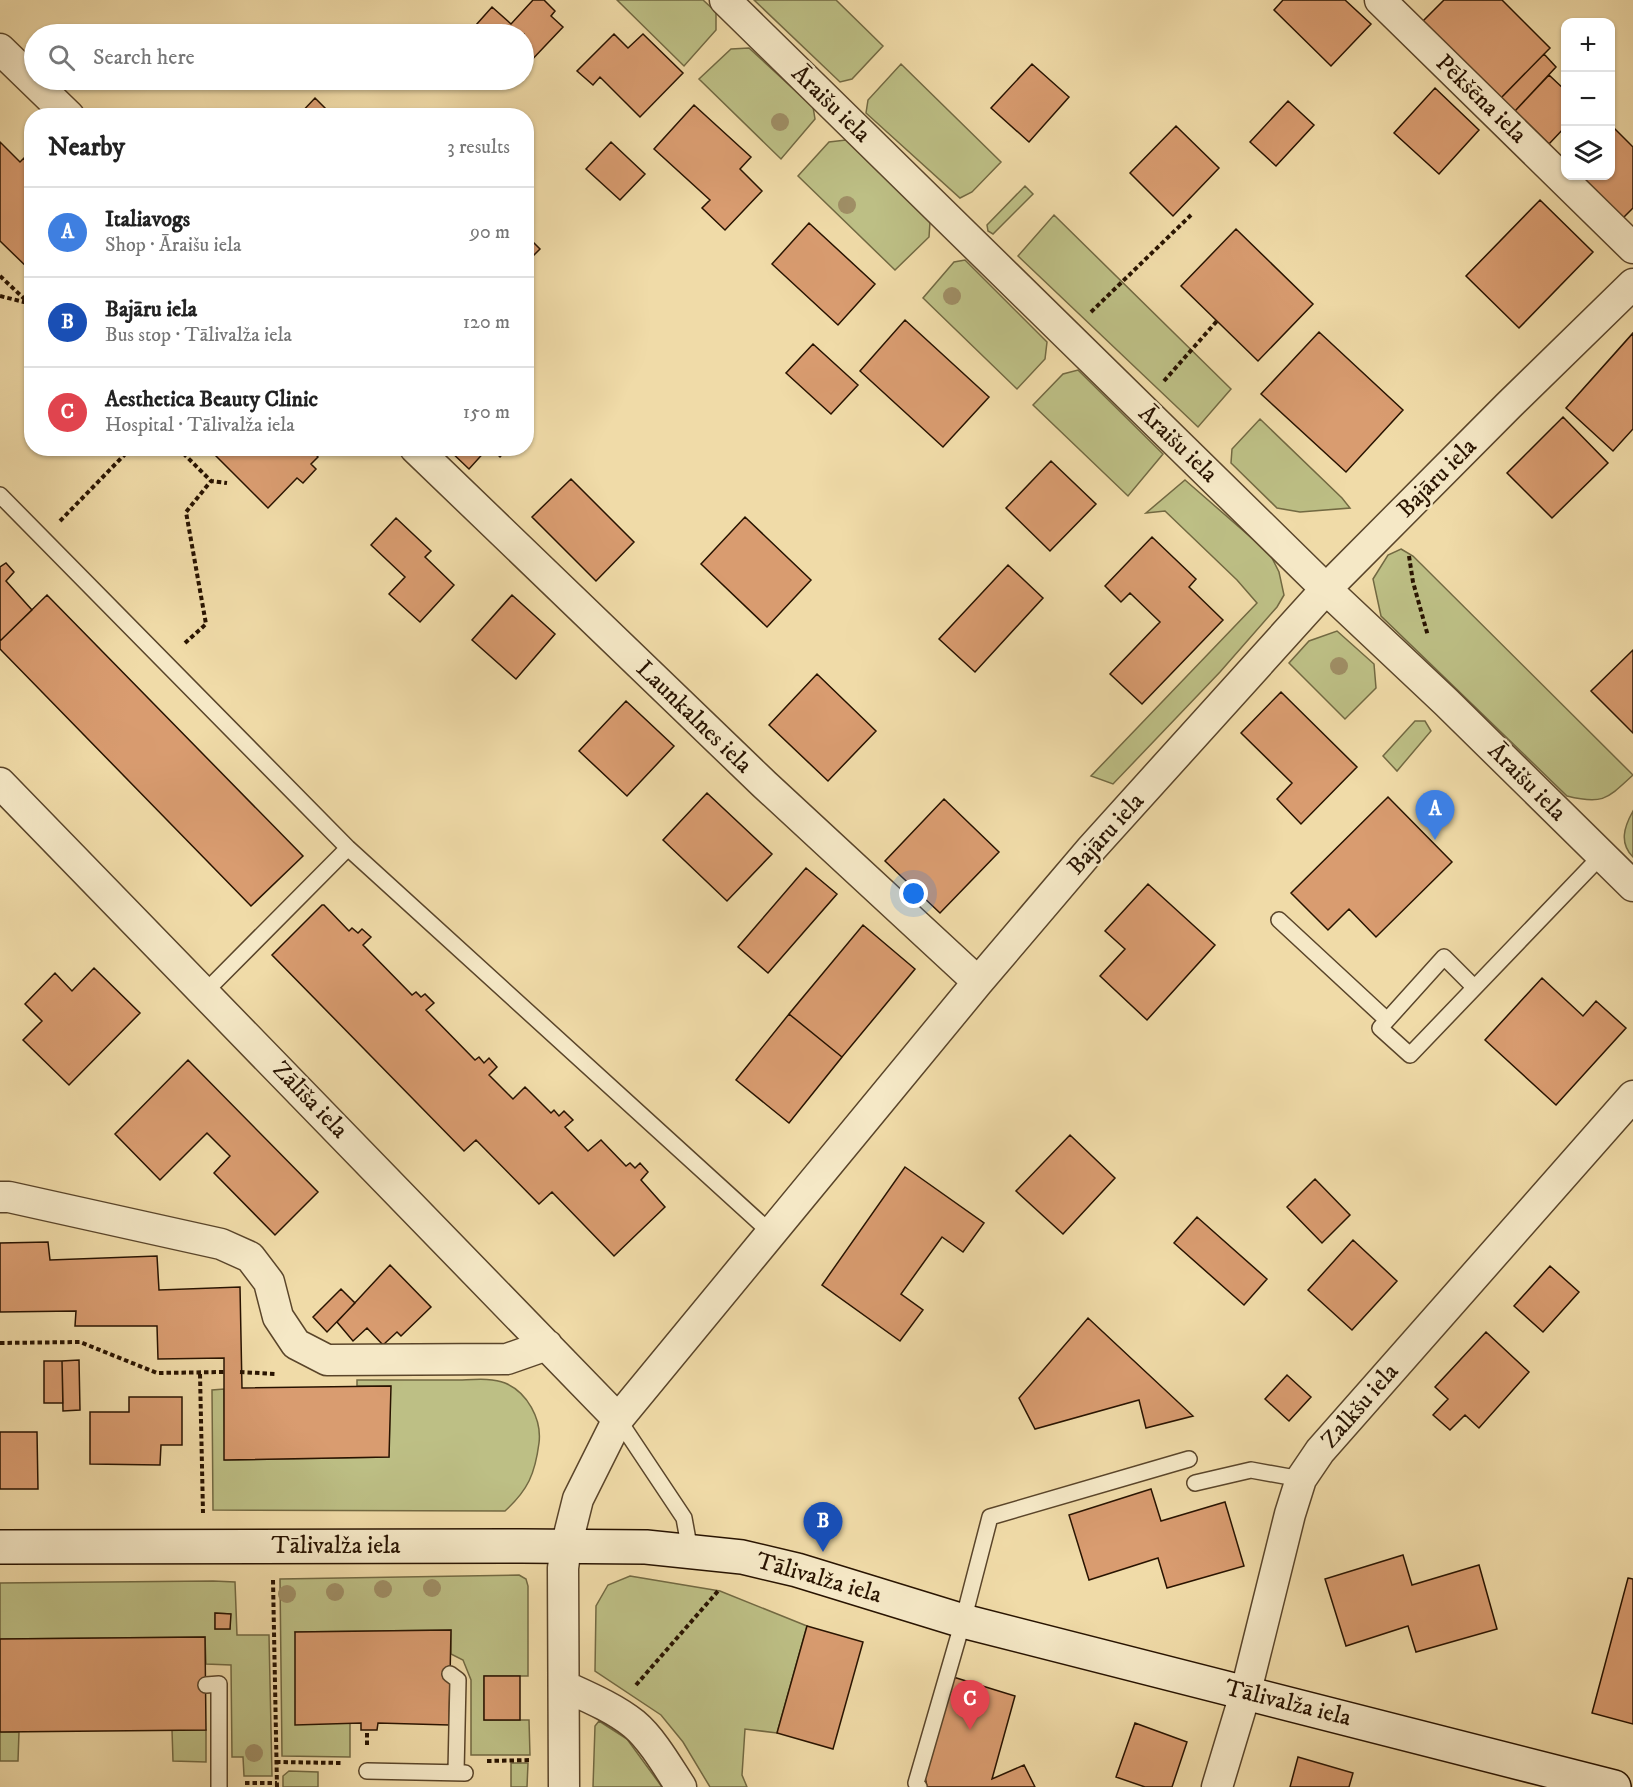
<!DOCTYPE html>
<meta charset="utf-8">
<style>
body{margin:0;font-family:"IM FELL DW Pica",serif;background:#f2f2f2;color:#222}
.controls{position:absolute;right:18px;top:18px;display:grid;overflow:hidden;border-radius:12px;box-shadow:0 2px 4px #0004}
.controls button{width:54px;height:54px;display:grid;place-items:center;padding:0;border:0;border-bottom:2px solid #e0e0e0;background:#fff;color:#222;font:30px sans-serif}
.you{position:absolute;left:914px;top:894px;width:21px;height:21px;margin:-15px;border:4px solid #fff;border-radius:50%;background:#1a73e8;box-shadow:0 0 0 9px #1a73e833}
.badge{display:grid;place-items:center;width:39px;height:39px;border-radius:50%;background:#8f2418;color:#fff;font-size:20px;font-weight:700}
.pin{position:absolute;translate:-50% -50px;filter:drop-shadow(0 2px 3px #0008)}
.pin::after{content:'';position:absolute;top:32px;width:21px;height:18px;background:inherit;clip-path:polygon(0 0,100% 0,50% 100%)}
.list{margin:0;padding:0;list-style:none}
h2{display:flex;justify-content:space-between;align-items:center;height:78px;margin:0;padding:0 24px;font-size:26px}
h2 small{font-size:20px;font-weight:400;color:#767676}
.list li{display:grid;grid-template-columns:39px 1fr auto;gap:18px;align-items:center;box-sizing:border-box;height:90px;padding:0 24px;border-top:2px solid #e0e0e0}
.list b{display:block;font-size:22px;white-space:nowrap}
.list p{margin:0;font-size:20px;white-space:nowrap;color:#767676}
.list em{font-size:20px;font-style:normal;color:#767676}
.icon{flex:none;width:33px;height:33px;fill:none;stroke:currentColor;stroke-width:2;stroke-linecap:round;stroke-linejoin:round}
.map{position:relative;flex:none;width:1633px;height:1787px;overflow:hidden}
.search{position:absolute;background:#fff;box-shadow:0 2px 4px #0004;left:24px;top:24px;width:510px;height:66px;display:flex;align-items:center;gap:15px;box-sizing:border-box;padding:0 21px;border-radius:33px;color:#767676;font-size:22px}
.panel{position:absolute;background:#fff;box-shadow:0 2px 4px #0004;left:24px;top:108px;width:510px;height:348px;border-radius:24px}
.map>svg:first-child{display:block}
.green{fill:#bdbf85;stroke:#726942;stroke-width:1.5;fill-rule:evenodd}
.building{fill:#d99c70;stroke:#281300;stroke-width:1.5}
.lines{fill:none;stroke-linecap:round;stroke-linejoin:round}
.lane-casing{stroke:#5a452a;stroke-width:18}
.street-casing{stroke:#5a452a;stroke-width:33}
.secondary-casing{stroke:#281300;stroke-width:36}
.path{stroke:#281300;stroke-width:4;stroke-dasharray:4.5 3;stroke-linecap:butt}
.lane{stroke:#f5e8c6;stroke-width:15}
.street{stroke:#f5e8c6;stroke-width:30}
.secondary{stroke:#f5e8c6;stroke-width:33}
.tree{fill:#9f8e65}
.labels{text-anchor:middle;dominant-baseline:central;stroke-width:5;stroke-linejoin:round;paint-order:stroke}
.street-label{font-size:24px;fill:#281300;stroke:#f5e8c6}
</style>
<div class="map">
<svg width="1633" height="1787" viewBox="0 0 1633 1787">
<rect width="100%" height="100%" fill="#f0dba8"/>
<filter id="stains"><feTurbulence type="fractalNoise" baseFrequency=".00333" numOctaves="4"/><feColorMatrix values="0 0 0 0 .2 0 0 0 0 .09 0 0 0 0 .02 0 0 0 .5 -.17"/></filter>
<radialGradient id="worn" r=".72"><stop offset=".6" stop-color="#630" stop-opacity="0"/><stop offset="1" stop-color="#630" stop-opacity=".3"/></radialGradient>
<path class="green" d="M 617,0 L 703,0 L 716,12 L 716,30 L 684,66 Z
M 754,0 L 836,0 L 883,46 L 852,79 L 840,82 Z
M 749,48 L 813,107 L 815,119 L 781,159 L 699,79 L 731,49 Z
M 901,64 L 1001,162 L 972,192 L 960,198 L 866,113 L 868,100 Z
M 846,140 L 930,222 L 929,237 L 895,270 L 798,176 L 829,142 Z
M 1025,186 L 1033,194 L 993,234 L 988,231 L 987,225 Z
M 1054,215 L 1231,389 L 1198,427 L 1018,256 Z
M 965,260 L 1047,342 L 1045,359 L 1017,389 L 923,298 L 954,262 Z
M 1078,370 L 1163,454 L 1128,496 L 1033,405 L 1063,374 Z
M 1260,419 L 1342,498 L 1350,508 L 1300,512 L 1277,508 L 1231,463 L 1232,449 Z
M 1185,480 L 1270,554 L 1279,572 L 1284,595 L 1277,607 L 1220,672 L 1113,784 L 1091,776 L 1257,603 L 1237,580 L 1165,511 L 1146,513 Z
M 1401,549 L 1413,556 L 1633,775 C 1607,799 1603,805 1567,796 L 1381,616 L 1373,579 L 1388,555 Z
M 1337,631 L 1374,664 L 1376,688 L 1345,719 L 1289,663 L 1309,641 Z
M 1415,721 L 1425,721 L 1431,731 L 1397,771 L 1383,756 Z
M 1633,811 L 1633,857 C 1619,843 1624,827 1633,811 Z
M 357,1380 C 390,1380 422,1380 454,1380 C 470,1380 491,1377 505,1383 C 527,1392 542,1419 539,1443 C 535,1474 528,1490 505,1511 L 213,1510 L 212,1390 L 224,1389 L 225,1460 L 389,1457 L 390,1386 L 357,1386 Z
M 519,1575 L 526,1579 L 528,1586 L 528,1676 L 484,1676 L 484,1720 L 529,1720 L 530,1755 L 471,1755 L 471,1680 L 463,1660 L 451,1654 L 451,1630 L 295,1632 L 350,1723 L 350,1757 L 282,1756 L 280,1579 Z
M 630,1576 L 720,1591 L 807,1626 L 777,1733 L 745,1729 L 742,1775 L 747,1787 L 710,1787 L 683,1742 L 661,1715 L 595,1671 L 596,1606 L 608,1585 Z
M 213,1581 L 235,1582 L 237,1635 L 269,1635 L 272,1776 L 244,1776 L 243,1757 L 232,1757 L 231,1665 L 206,1664 L 205,1637 L 0,1639 L 0,1583 ZM 215,1613 L 230,1614 L 230,1629 L 215,1629 Z
M 599,1721 L 627,1739 L 662,1787 L 593,1787 L 595,1726 Z
M 172,1730 L 206,1730 L 206,1762 L 173,1761 Z
M 0,1732 L 19,1732 L 18,1761 L 0,1761 Z
M 511,1763 L 528,1763 L 527,1787 L 511,1787 Z
M 289,1771 L 318,1772 L 318,1787 L 283,1787 L 283,1776 Z"/>
<path class="building" d="M 533,0 L 544,0 L 555,11 L 551,16 L 563,27 L 527,65 L 524,62 L 524,34 L 486,34 L 476,25 L 492,7 L 511,24 Z
M 1283,0 L 1345,0 L 1371,24 L 1331,66 L 1274,10 Z
M 1444,0 L 1502,0 L 1550,48 L 1500,99 L 1422,22 Z
M 614,34 L 628,48 L 643,34 L 683,73 L 640,117 L 600,77 L 593,85 L 577,71 Z
M 1544,54 L 1556,67 L 1515,111 L 1500,99 Z
M 1032,64 L 1069,97 L 1029,142 L 991,108 Z
M 1549,75 L 1566,91 L 1566,126 L 1549,144 L 1515,111 Z
M 1435,88 L 1479,130 L 1439,174 L 1394,133 Z
M 315,98 L 333,116 L 298,116 Z
M 1288,101 L 1314,125 L 1276,166 L 1250,142 Z
M 694,105 L 751,157 L 740,169 L 762,191 L 725,230 L 702,208 L 710,200 L 654,149 Z
M 1176,126 L 1219,168 L 1173,216 L 1130,173 Z
M 1614,128 L 1633,147 L 1633,208 L 1623,218 L 1581,176 L 1610,176 L 1610,131 Z
M 0,142 L 20,162 L 24,158 L 30,164 L 32,162 L 32,272 L 0,241 Z
M 611,142 L 645,174 L 620,200 L 586,169 Z
M 1540,200 L 1593,252 L 1519,328 L 1466,276 Z
M 809,223 L 875,284 L 838,325 L 772,264 Z
M 1236,229 L 1313,304 L 1258,361 L 1181,286 Z
M 526,235 L 540,249 L 526,263 Z
M 905,320 L 989,397 L 943,447 L 860,371 Z
M 1319,332 L 1403,410 L 1346,472 L 1261,394 Z
M 1633,333 L 1633,429 L 1613,451 L 1566,408 Z
M 813,344 L 858,385 L 831,414 L 786,373 Z
M 1563,417 L 1608,463 L 1552,518 L 1507,473 Z
M 208,448 L 310,448 L 318,457 L 311,464 L 316,469 L 303,483 L 297,478 L 268,508 Z
M 447,448 L 488,448 L 469,469 Z
M 491,448 L 508,448 L 500,457 Z
M 1051,461 L 1096,504 L 1050,551 L 1006,508 Z
M 571,479 L 634,542 L 596,581 L 532,517 Z
M 745,517 L 811,580 L 767,627 L 701,564 Z
M 396,518 L 431,551 L 425,557 L 454,585 L 420,622 L 389,594 L 405,577 L 371,545 Z
M 1152,537 L 1196,579 L 1189,587 L 1223,620 L 1142,704 L 1110,674 L 1160,622 L 1130,593 L 1121,602 L 1105,586 Z
M 6,563 L 14,572 L 6,581 L 32,610 L 0,641 L 0,567 Z
M 1008,565 L 1043,598 L 975,672 L 939,639 Z
M 47,595 L 303,856 L 251,906 L 0,649 L 0,641 Z
M 512,595 L 555,634 L 516,679 L 472,640 Z
M 1633,650 L 1633,733 L 1591,691 Z
M 817,674 L 876,731 L 828,781 L 769,725 Z
M 1281,692 L 1357,767 L 1301,824 L 1277,799 L 1292,783 L 1241,733 Z
M 626,701 L 674,746 L 627,796 L 579,751 Z
M 707,793 L 772,854 L 727,901 L 663,840 Z
M 1388,797 L 1452,862 L 1376,937 L 1349,909 L 1328,930 L 1291,893 Z
M 944,799 L 999,852 L 940,913 L 885,861 Z
M 806,868 L 837,894 L 768,973 L 738,947 Z
M 1148,884 L 1215,945 L 1147,1020 L 1100,976 L 1125,949 L 1105,931 Z
M 322,905 L 324,905 L 349,931 L 352,928 L 358,933 L 362,929 L 371,937 L 363,945 L 412,995 L 416,992 L 421,997 L 425,994 L 434,1003 L 426,1010 L 475,1060 L 479,1057 L 484,1063 L 489,1058 L 497,1067 L 489,1075 L 513,1099 L 525,1087 L 551,1113 L 554,1110 L 559,1116 L 564,1111 L 573,1120 L 565,1127 L 588,1151 L 601,1140 L 626,1166 L 630,1163 L 635,1168 L 640,1163 L 648,1172 L 641,1180 L 665,1207 L 614,1256 L 552,1192 L 539,1204 L 476,1140 L 464,1151 L 272,955 Z
M 863,925 L 915,969 L 842,1057 L 789,1014 Z
M 94,968 L 140,1013 L 69,1085 L 23,1040 L 42,1021 L 25,1004 L 55,973 L 72,991 Z
M 1542,978 L 1583,1016 L 1596,1001 L 1626,1028 L 1556,1105 L 1485,1040 Z
M 789,1014 L 842,1057 L 789,1123 L 736,1080 Z
M 188,1060 L 318,1192 L 275,1235 L 214,1173 L 230,1156 L 207,1133 L 160,1180 L 115,1134 Z
M 1070,1135 L 1115,1178 L 1063,1234 L 1016,1191 Z
M 905,1167 L 984,1223 L 963,1252 L 942,1237 L 901,1294 L 923,1310 L 900,1341 L 822,1285 Z
M 1315,1179 L 1350,1215 L 1322,1243 L 1287,1207 Z
M 1197,1217 L 1267,1279 L 1244,1305 L 1174,1243 Z
M 1353,1240 L 1397,1281 L 1352,1330 L 1308,1290 Z
M 48,1242 L 50,1260 L 157,1256 L 159,1290 L 240,1287 L 242,1388 L 391,1386 L 389,1457 L 224,1460 L 224,1358 L 158,1359 L 157,1326 L 75,1326 L 76,1311 L 0,1312 L 0,1243 Z
M 390,1265 L 431,1307 L 401,1336 L 397,1332 L 383,1345 L 367,1328 L 353,1341 L 337,1322 Z
M 1550,1266 L 1579,1292 L 1543,1332 L 1514,1306 Z
M 341,1289 L 355,1303 L 327,1332 L 313,1317 Z
M 1088,1318 L 1193,1416 L 1146,1428 L 1139,1400 L 1035,1429 L 1019,1398 Z
M 1486,1332 L 1529,1372 L 1479,1428 L 1465,1415 L 1450,1430 L 1433,1415 L 1448,1399 L 1435,1387 Z
M 79,1360 L 80,1410 L 63,1411 L 62,1361 Z
M 44,1361 L 62,1361 L 63,1403 L 44,1403 Z
M 1287,1375 L 1311,1397 L 1289,1421 L 1265,1399 Z
M 129,1397 L 182,1397 L 182,1445 L 161,1445 L 160,1465 L 90,1464 L 90,1412 L 129,1412 Z
M 0,1432 L 37,1432 L 38,1489 L 0,1489 Z
M 1151,1489 L 1161,1521 L 1225,1502 L 1244,1566 L 1167,1588 L 1158,1558 L 1089,1580 L 1069,1515 Z
M 1403,1555 L 1412,1585 L 1479,1565 L 1497,1629 L 1416,1652 L 1408,1626 L 1346,1646 L 1325,1579 Z
M 1628,1578 L 1633,1579 L 1633,1724 L 1592,1713 Z
M 215,1613 L 231,1614 L 230,1629 L 215,1629 Z
M 807,1626 L 863,1642 L 833,1749 L 777,1733 Z
M 451,1630 L 449,1725 L 378,1723 L 377,1730 L 361,1730 L 361,1723 L 295,1725 L 295,1632 Z
M 205,1637 L 206,1730 L 0,1732 L 0,1639 Z
M 484,1676 L 520,1676 L 520,1720 L 484,1720 Z
M 950,1676 L 1015,1696 L 992,1779 L 1024,1765 L 1035,1787 L 927,1787 L 923,1767 Z
M 1135,1723 L 1187,1742 L 1172,1787 L 1145,1787 L 1116,1777 Z
M 1298,1757 L 1353,1773 L 1349,1787 L 1290,1787 Z"/>
<g class="lines">
<defs>
<path id="lane" d="M 0,495 L 348,848 L 770,1232
M 1279,920 L 1387,1020
M 1474,987 L 1444,957 L 1380,1028 L 1410,1055 L 1601,856
M 205,992 L 348,848
M 618,1419 L 684,1518 L 690,1551
M 1195,1483 L 1251,1470 L 1301,1479
M 450,1674 L 458,1680 L 456,1772
M 206,1685 L 219,1684 L 219,1787
M 367,1771 L 465,1773
M 919,1787 L 916,1783 L 963,1621 L 990,1517 L 1189,1459"/>
<path id="street" d="M 725,0 L 1326,589 L 1446,702 L 1633,886
M 1380,0 L 1633,248
M 0,49 L 69,116
M 415,448 L 764,784 L 978,982
M 0,783 L 618,1419
M 0,1197 L 9,1197 L 221,1244 L 250,1257 L 269,1282 L 278,1317 L 296,1344 L 327,1360 L 507,1359 L 547,1345
M 564,1686 C 588,1697 614,1708 634,1724 C 652,1739 668,1767 681,1787
M 564,1787 L 563,1568 L 566,1547 L 578,1499 L 618,1419 L 978,982 L 1092,848 L 1326,589 L 1509,405 L 1633,284
M 1217,1787 L 1246,1691 L 1290,1514 L 1301,1479 L 1320,1451 L 1633,1096"/>
<path id="secondary" d="M 0,1547 L 522,1546 L 646,1547 L 742,1557 L 797,1570 L 963,1621 L 1614,1787"/>
</defs>
<use href="#lane" class="lane-casing"/>
<use href="#street" class="street-casing"/>
<use href="#secondary" class="secondary-casing"/>
<path class="path" d="M 0,276 L 32,306
M 0,296 L 28,303
M 1091,312 L 1191,215
M 1164,381 L 1217,321
M 178,448 L 211,481 L 227,483
M 60,521 L 131,448
M 1409,556 L 1413,582 L 1428,636
M 185,643 L 206,624 L 186,512 L 211,481
M 0,1343 L 80,1342 L 157,1373 L 224,1372
M 240,1372 L 276,1374
M 200,1374 L 203,1513
M 273,1580 L 277,1787
M 636,1685 L 718,1591
M 367,1745 L 367,1730
M 487,1761 L 531,1760
M 276,1762 L 342,1763
M 245,1783 L 277,1783"/>
<use href="#lane" class="lane"/>
<use href="#street" class="street"/>
<use href="#secondary" class="secondary"/>
</g>
<g class="tree">
<circle cx="780" cy="122" r="9"/>
<circle cx="847" cy="205" r="9"/>
<circle cx="952" cy="296" r="9"/>
<circle cx="1339" cy="666" r="9"/>
<circle cx="432" cy="1588" r="9"/>
<circle cx="383" cy="1589" r="9"/>
<circle cx="335" cy="1592" r="9"/>
<circle cx="287" cy="1594" r="9"/>
<circle cx="254" cy="1753" r="9"/>
</g>
<g class="labels">
<g class="street-label">
<text transform="translate(1481 99) rotate(44)">Pēkšēna iela</text>
<text transform="translate(831 104) rotate(44)">Āraišu iela</text>
<text transform="translate(1178 444) rotate(44)">Āraišu iela</text>
<text transform="translate(1437 478) rotate(-45)">Bajāru iela</text>
<text transform="translate(694 717) rotate(44)">Launkalnes iela</text>
<text transform="translate(1527 782) rotate(45)">Āraišu iela</text>
<text transform="translate(1106 834) rotate(-48)">Bajāru iela</text>
<text transform="translate(310 1100) rotate(46)">Zālīša iela</text>
<text transform="translate(1360 1406) rotate(-49)">Zalkšu iela</text>
<text x="336" y="1546">Tālivalža iela</text>
<text transform="translate(819 1578) rotate(16)">Tālivalža iela</text>
<text transform="translate(1288 1703) rotate(14)">Tālivalža iela</text>
</g>
</g>
<rect width="100%" height="100%" filter="url(#stains)"/>
<rect width="100%" height="100%" fill="url(#worn)"/>
</svg>
<div class="controls">
<button>+</button>
<button>−</button>
<button><svg class="icon" aria-label="layers" viewBox="0 0 24 24"><path d="M12 4l9 5-9 5-9-5zM3 14l9 5 9-5"/></svg></button>
</div>
<div class="you"></div>
<div class="pin badge" style="left:1435px;top:840px;background:#3f7fe0">A</div>
<div class="pin badge" style="left:823px;top:1552px;background:#1a4fb4">B</div>
<div class="pin badge" style="left:970px;top:1730px;background:#e0444e">C</div>
<div class="search"><svg class="icon" aria-label="search" viewBox="0 0 24 24"><circle cx="10" cy="10" r="6"/><path d="M15 15l6 6"/></svg>Search here</div>
<section class="panel">
<h2>Nearby<small>3 results</small></h2>
<ul class="list">
<li><span class="badge" style="background:#3f7fe0">A</span><div><b>Italiavogs</b><p>Shop · Āraišu iela</p></div><em>90 m</em></li>
<li><span class="badge" style="background:#1a4fb4">B</span><div><b>Bajāru iela</b><p>Bus stop · Tālivalža iela</p></div><em>120 m</em></li>
<li><span class="badge" style="background:#e0444e">C</span><div><b>Aesthetica Beauty Clinic</b><p>Hospital · Tālivalža iela</p></div><em>150 m</em></li>
</ul>
</section>
</div>
